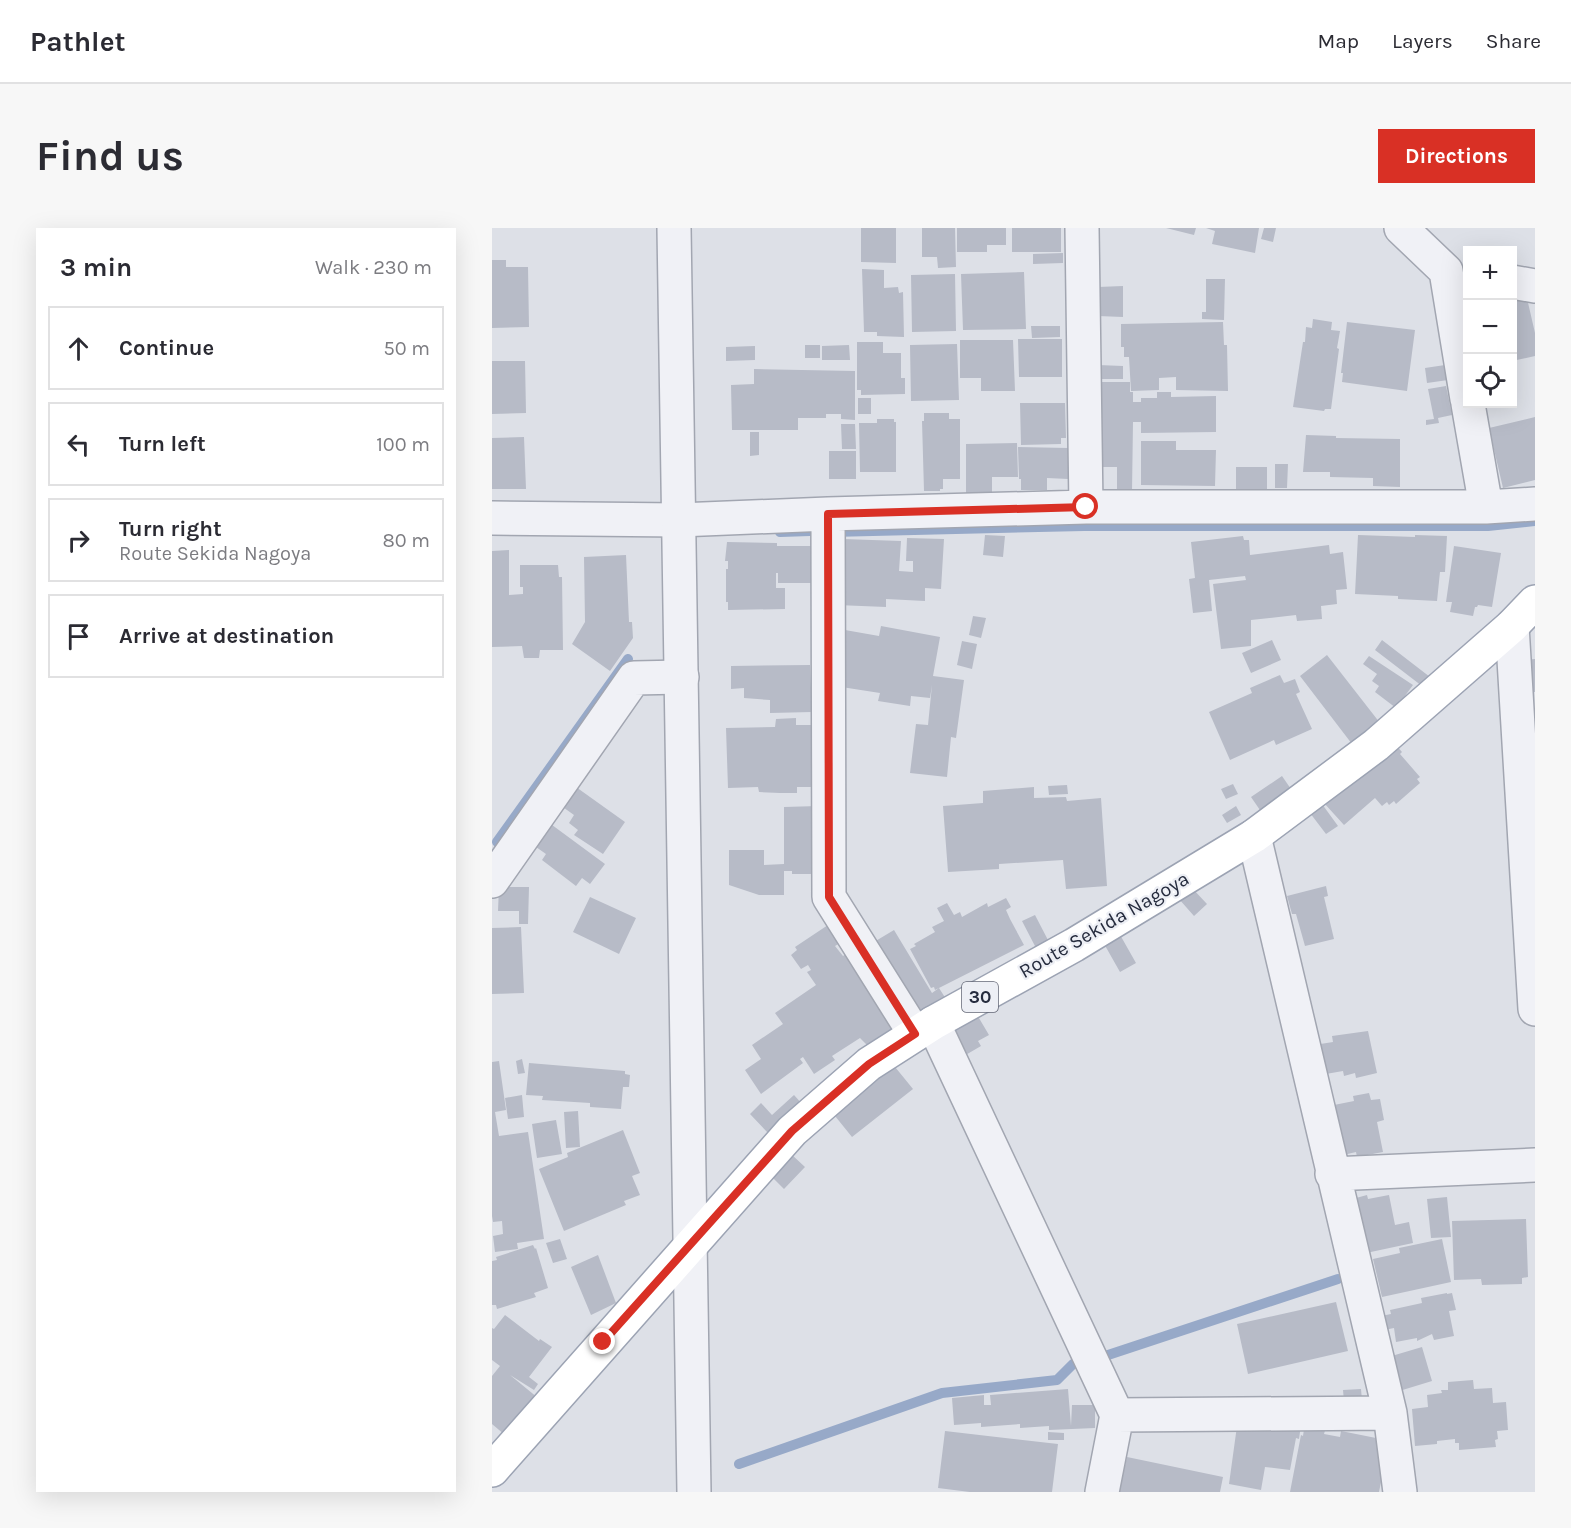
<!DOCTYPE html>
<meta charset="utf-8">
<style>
body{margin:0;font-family:Karla,sans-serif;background:#f7f7f7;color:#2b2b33}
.controls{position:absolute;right:18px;top:18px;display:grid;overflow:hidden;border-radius:0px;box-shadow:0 6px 24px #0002}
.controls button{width:54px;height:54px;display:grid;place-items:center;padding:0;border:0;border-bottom:2px solid #e1e1e2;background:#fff;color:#2b2b33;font:30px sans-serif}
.stop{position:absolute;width:18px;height:18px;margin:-14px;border:4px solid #d93025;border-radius:50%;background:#fff}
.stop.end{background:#d93025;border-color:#fff;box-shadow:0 2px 6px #0008}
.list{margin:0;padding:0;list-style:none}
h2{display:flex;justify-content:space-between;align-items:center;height:78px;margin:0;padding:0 24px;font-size:26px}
h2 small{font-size:20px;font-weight:400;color:#7c7c81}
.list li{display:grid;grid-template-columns:39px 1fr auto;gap:18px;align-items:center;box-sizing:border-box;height:84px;margin:0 12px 12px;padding:0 12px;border:2px solid #e1e1e2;border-radius:0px}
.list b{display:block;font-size:22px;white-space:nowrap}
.list p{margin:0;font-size:20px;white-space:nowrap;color:#7c7c81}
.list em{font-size:20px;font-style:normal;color:#7c7c81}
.icon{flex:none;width:33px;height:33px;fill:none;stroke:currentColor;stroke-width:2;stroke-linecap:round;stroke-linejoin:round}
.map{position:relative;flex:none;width:1043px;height:1264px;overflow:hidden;border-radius:0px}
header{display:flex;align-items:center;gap:36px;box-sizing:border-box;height:84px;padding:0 30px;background:#fff;border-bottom:2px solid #e1e1e2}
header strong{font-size:28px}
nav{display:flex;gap:33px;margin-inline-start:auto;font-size:21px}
.intro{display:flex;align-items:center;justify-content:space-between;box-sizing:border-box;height:144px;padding:0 36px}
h1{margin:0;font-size:42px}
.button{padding:15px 27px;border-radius:0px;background:#d93025;color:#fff;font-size:21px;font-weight:700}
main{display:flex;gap:36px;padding:0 36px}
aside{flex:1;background:#fff;border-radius:0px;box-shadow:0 6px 24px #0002}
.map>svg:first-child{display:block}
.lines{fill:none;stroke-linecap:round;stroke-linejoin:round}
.stream{stroke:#97a9c8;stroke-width:10}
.building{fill:#b7bbc7}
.minor-casing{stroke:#a2a6b1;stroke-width:36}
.tertiary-casing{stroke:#a2a6b1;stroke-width:36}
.primary-casing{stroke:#9ca3b3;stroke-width:36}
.minor{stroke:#f0f1f6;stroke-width:33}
.tertiary{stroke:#f0f1f6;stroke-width:33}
.primary{stroke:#fff;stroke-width:33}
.route{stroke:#d93025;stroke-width:8}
.labels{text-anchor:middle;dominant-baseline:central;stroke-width:4.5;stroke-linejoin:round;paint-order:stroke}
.shield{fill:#edeff5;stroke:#626675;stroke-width:1.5}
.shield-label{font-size:18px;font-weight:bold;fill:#262c3e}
.street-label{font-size:20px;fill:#262c3e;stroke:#edeff5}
</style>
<header>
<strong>Pathlet</strong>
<nav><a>Map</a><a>Layers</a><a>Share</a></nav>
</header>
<div class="intro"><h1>Find us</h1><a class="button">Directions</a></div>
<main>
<aside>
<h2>3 min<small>Walk · 230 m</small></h2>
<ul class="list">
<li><svg class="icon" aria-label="ahead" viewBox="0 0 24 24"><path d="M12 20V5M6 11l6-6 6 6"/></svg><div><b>Continue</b></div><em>50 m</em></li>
<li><svg class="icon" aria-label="left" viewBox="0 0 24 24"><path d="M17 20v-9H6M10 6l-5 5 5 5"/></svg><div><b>Turn left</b></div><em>100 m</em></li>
<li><svg class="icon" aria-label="right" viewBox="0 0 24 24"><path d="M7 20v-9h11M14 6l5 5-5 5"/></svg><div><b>Turn right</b><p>Route Sekida Nagoya</p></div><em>80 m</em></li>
<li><svg class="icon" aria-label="arrive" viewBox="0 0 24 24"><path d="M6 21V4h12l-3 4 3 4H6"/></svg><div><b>Arrive at destination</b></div></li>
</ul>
</aside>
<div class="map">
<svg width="1043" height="1264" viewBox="0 0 1043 1264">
<rect width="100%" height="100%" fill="#dde0e7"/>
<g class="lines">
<path class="stream" d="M 288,304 L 318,303
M 339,304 L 592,298 L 996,298 L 1043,293
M 5,614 L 136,431
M 610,1129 L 846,1051
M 247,1236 L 450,1165 L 565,1152 L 581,1136"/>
</g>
<path class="building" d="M 369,0 L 404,0 L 404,35 L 369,34 Z
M 430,0 L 463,0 L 464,39 L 446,40 L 445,29 L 430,29 Z
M 465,0 L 514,0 L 514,17 L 495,17 L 495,24 L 465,24 Z
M 520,0 L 569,0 L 569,24 L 520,24 Z
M 674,0 L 704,0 L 702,7 Z
M 714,0 L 767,0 L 763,25 L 720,16 L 723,3 Z
M 772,0 L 784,0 L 781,14 L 769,11 Z
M 571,25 L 571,35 L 541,36 L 541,26 Z
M 0,32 L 14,32 L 14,39 L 36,39 L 37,99 L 0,100 Z
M 370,41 L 392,42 L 392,60 L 406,59 L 407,65 L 411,64 L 412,109 L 385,108 L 385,104 L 372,104 Z
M 532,44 L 534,101 L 471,102 L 469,46 Z
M 463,46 L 464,103 L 420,104 L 419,47 Z
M 714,51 L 733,51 L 732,92 L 710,91 L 710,84 L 714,84 Z
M 631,58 L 631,89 L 606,88 L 606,59 Z
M 1034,66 L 1043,105 L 1043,128 L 1020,133 L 1020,69 Z
M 821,91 L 840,94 L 839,102 L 848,103 L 845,120 L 847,121 L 839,181 L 833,181 L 832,183 L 801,179 L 811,114 L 813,114 L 814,99 L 820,100 Z
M 731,94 L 732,117 L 735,117 L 736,163 L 684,162 L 684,149 L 667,150 L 667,162 L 639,163 L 637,129 L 632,129 L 632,119 L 629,119 L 629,96 Z
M 855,94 L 923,102 L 915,163 L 850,154 L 851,145 L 849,145 Z
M 539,98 L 568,98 L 568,109 L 540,110 Z
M 526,111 L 570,111 L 570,149 L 527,149 Z
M 468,112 L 521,112 L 523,163 L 489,163 L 489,150 L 468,150 Z
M 365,114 L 391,114 L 391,125 L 409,125 L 409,150 L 413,150 L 413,166 L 369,167 L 369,162 L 365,162 Z
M 465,116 L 467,172 L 419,173 L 418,117 Z
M 313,117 L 328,117 L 328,130 L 313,130 Z
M 357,117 L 358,132 L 330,132 L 330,118 Z
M 263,118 L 263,132 L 234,133 L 234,119 Z
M 0,133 L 33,133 L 34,185 L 0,186 Z
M 606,137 L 631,138 L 631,151 L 605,151 Z
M 953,137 L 956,152 L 935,155 L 933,140 Z
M 262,141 L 363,143 L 363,192 L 349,191 L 349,186 L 334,186 L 334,190 L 306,190 L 306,202 L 240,202 L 239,157 L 262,156 Z
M 607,154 L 638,154 L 638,164 L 641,164 L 641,174 L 649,174 L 649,170 L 665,170 L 665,164 L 679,164 L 679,169 L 724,168 L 724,204 L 649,205 L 649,194 L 641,194 L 640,264 L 625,264 L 625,239 L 607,239 Z
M 954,158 L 960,187 L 946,190 L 947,195 L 934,197 L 934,192 L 942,191 L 936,161 Z
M 366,170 L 379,170 L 379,186 L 366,186 Z
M 528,175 L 573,175 L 574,210 L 569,210 L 569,216 L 529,217 Z
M 432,185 L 457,185 L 457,191 L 468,191 L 468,251 L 451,251 L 451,261 L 448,261 L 448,263 L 432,263 L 430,193 L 432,193 Z
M 1043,189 L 1043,252 L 1011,260 L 997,200 Z
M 385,191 L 402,191 L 402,194 L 404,194 L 404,244 L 368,244 L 367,195 L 385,195 Z
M 349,196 L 363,196 L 364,221 L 350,221 Z
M 258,204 L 267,204 L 267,227 L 258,228 Z
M 814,207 L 844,208 L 844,210 L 908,211 L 908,259 L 881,258 L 881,250 L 838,249 L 838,244 L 811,244 Z
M 32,209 L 34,261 L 0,261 L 0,210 Z
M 649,213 L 684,213 L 684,222 L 724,222 L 723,258 L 649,257 Z
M 525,215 L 526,249 L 500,249 L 500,267 L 474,267 L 474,216 Z
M 526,219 L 576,220 L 576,251 L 555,250 L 555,262 L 529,262 L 529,251 L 527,251 Z
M 337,223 L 364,223 L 364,251 L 337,251 Z
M 783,236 L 796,236 L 795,260 L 783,260 Z
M 744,239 L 775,239 L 775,264 L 744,264 Z
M 493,307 L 513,308 L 511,329 L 491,327 Z
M 866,307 L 923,309 L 923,307 L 955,308 L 953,344 L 948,344 L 945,373 L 906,371 L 906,368 L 863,366 Z
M 751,308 L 752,312 L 757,312 L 758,327 L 837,317 L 838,326 L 851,324 L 855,361 L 844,362 L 845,376 L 829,378 L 830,391 L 805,393 L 804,387 L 759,392 L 759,418 L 729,421 L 721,356 L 754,352 L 753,348 L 717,352 L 720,383 L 701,385 L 697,351 L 703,350 L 699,314 Z
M 415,310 L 452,311 L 449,361 L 433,360 L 433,373 L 394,371 L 394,379 L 345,377 L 351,311 L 409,313 L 407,343 L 421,344 L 421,333 L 414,333 Z
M 235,314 L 285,315 L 285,318 L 324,318 L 324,355 L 286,355 L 286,345 L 284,345 L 284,360 L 293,360 L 293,381 L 236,382 L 236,374 L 234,374 L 234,341 L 236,341 L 236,333 L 233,333 Z
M 962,318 L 1009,325 L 1000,379 L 986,377 L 985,379 L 983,379 L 981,388 L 958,384 L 960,374 L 954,374 Z
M 17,322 L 17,367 L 31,366 L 31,359 L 28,359 L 28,337 L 66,337 L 67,349 L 70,349 L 71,422 L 48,422 L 47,430 L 32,430 L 30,418 L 0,419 L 0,323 Z
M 134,327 L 137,394 L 140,394 L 141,410 L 118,443 L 80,416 L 93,394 L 92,329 Z
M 481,388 L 494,390 L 489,410 L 477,407 Z
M 389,398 L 448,409 L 441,448 L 472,452 L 464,510 L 459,509 L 455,549 L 418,545 L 424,496 L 436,497 L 440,457 L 438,470 L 419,468 L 418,478 L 386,473 L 388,465 L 343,458 L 353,402 L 387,408 Z
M 780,412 L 789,432 L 759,445 L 750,425 Z
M 890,412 L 938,449 L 930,458 L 883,422 Z
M 470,413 L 485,416 L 480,441 L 465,437 Z
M 835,427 L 888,495 L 860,516 L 808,448 Z
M 877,428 L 921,457 L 904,480 L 883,464 L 887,458 L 880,453 L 885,446 L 871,436 Z
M 1043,431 L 1043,464 L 1033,465 L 1031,432 Z
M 318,437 L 320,484 L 278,485 L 278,472 L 252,470 L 252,460 L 239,461 L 239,438 Z
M 788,447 L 792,455 L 803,451 L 808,464 L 804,466 L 820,501 L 784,517 L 782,512 L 738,532 L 717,484 L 760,465 L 758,460 Z
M 304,490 L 304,497 L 322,497 L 324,559 L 305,559 L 305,565 L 288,565 L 267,564 L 266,559 L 236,560 L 234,500 L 283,499 L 284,491 Z
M 902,515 L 910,524 L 908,526 L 928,549 L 925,551 L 928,555 L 904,576 L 902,573 L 897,577 L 895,574 L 890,578 L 883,570 L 852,597 L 832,575 Z
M 790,548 L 801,564 L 770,585 L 759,569 Z
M 741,556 L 746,566 L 734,571 L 729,561 Z
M 575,557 L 576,566 L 557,567 L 556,558 Z
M 84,559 L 133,594 L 111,626 L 82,607 L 86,602 L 77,595 L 82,587 L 68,577 Z
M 542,559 L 542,570 L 574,569 L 575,573 L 609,570 L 615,658 L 574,661 L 571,632 L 507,636 L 507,641 L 456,644 L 451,578 L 491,575 L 491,563 Z
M 830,576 L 846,598 L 834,606 L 818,585 Z
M 326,578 L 325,646 L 300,646 L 300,643 L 292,643 L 292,667 L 267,667 L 237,657 L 237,622 L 272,622 L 272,637 L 292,636 L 292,579 Z
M 744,578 L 749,587 L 735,595 L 730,587 Z
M 56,594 L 113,636 L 98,656 L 90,650 L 84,658 L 50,632 L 54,626 L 44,619 Z
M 834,658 L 836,668 L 832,669 L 842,711 L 813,718 L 804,686 L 800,686 L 795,668 Z
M 7,659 L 37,659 L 36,696 L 27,696 L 27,683 L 6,683 Z
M 700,660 L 715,676 L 702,688 L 687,671 Z
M 98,669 L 144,690 L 127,726 L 81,704 Z
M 514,670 L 519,679 L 514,682 L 518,691 L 532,717 L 443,762 L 442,759 L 439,760 L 418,721 L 424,718 L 422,716 L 443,704 L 440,699 L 452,693 L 445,680 L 455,675 L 462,687 L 468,684 L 470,689 L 495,675 L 496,679 Z
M 543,687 L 557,714 L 544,720 L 530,693 Z
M 336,697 L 348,715 L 343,718 L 351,728 L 358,723 L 403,801 L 377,819 L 368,810 L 340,828 L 343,832 L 322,846 L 311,829 L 308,831 L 311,835 L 269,866 L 253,842 L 269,831 L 260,817 L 291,796 L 283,785 L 324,757 L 315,744 L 319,742 L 316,737 L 309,741 L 299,727 L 305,722 L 303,719 Z
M 29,699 L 32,765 L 0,766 L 0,700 Z
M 402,702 L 440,765 L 447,760 L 454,771 L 421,790 L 377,717 Z
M 627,705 L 644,735 L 628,744 L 611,714 Z
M 484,785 L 497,807 L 486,813 L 489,818 L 465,832 L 450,804 Z
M 876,803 L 885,845 L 864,850 L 863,845 L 852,848 L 851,843 L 828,847 L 822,817 L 841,814 L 840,808 Z
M 30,831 L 33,845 L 26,846 L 24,833 Z
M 7,833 L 14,882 L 3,884 L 7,908 L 36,904 L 52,1011 L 25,1015 L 26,1021 L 3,1024 L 1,1008 L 11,1006 L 10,993 L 1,994 L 0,988 L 0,834 Z
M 399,834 L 421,861 L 360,909 L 339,883 Z
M 37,835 L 133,843 L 133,846 L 138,847 L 137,859 L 131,859 L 129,881 L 98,879 L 98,875 L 50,872 L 51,868 L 34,867 Z
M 877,865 L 879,872 L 888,871 L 892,892 L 885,894 L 891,924 L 865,929 L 864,924 L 847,928 L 837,878 L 862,873 L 861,868 Z
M 30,867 L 32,889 L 16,891 L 13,870 Z
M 302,867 L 311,877 L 276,905 L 258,886 L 269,875 L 280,887 Z
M 86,883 L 88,919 L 74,920 L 72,884 Z
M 64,892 L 70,926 L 45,930 L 40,896 Z
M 131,902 L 148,945 L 140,948 L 148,967 L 132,973 L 134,977 L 72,1003 L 47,941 L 76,929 L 75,925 Z
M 299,926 L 313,939 L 292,961 L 279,948 Z
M 875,967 L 876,971 L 897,967 L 903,997 L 917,994 L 921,1015 L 874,1025 L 864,970 Z
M 955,969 L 959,1009 L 939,1010 L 935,971 Z
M 1034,991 L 1036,1049 L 1030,1050 L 1030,1056 L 990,1057 L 989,1051 L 962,1052 L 960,993 Z
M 68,1011 L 75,1031 L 61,1035 L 54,1015 Z
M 950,1011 L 959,1054 L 890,1069 L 881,1031 L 908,1025 L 907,1020 Z
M 41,1017 L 43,1021 L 44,1020 L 56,1060 L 42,1065 L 44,1069 L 5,1081 L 4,1077 L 0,1077 L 0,1033 L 5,1032 L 4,1029 Z
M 106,1027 L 124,1075 L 99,1087 L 79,1039 Z
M 955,1065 L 955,1066 L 960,1065 L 964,1082 L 957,1083 L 962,1108 L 942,1112 L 940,1106 L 925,1113 L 925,1110 L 904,1114 L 902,1100 L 892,1102 L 889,1088 L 899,1086 L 898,1082 L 930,1075 L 929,1070 Z
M 844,1074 L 856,1123 L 756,1146 L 745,1096 Z
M 13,1087 L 47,1113 L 48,1111 L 60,1119 L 37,1149 L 46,1156 L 42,1162 L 18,1147 L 46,1170 L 13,1207 L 0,1196 L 0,1148 L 8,1138 L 0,1132 L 0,1100 L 2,1101 Z
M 930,1119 L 940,1153 L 904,1164 L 893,1130 Z
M 981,1152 L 982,1161 L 1000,1160 L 1001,1175 L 1014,1174 L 1016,1202 L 1005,1203 L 1006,1211 L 1003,1212 L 1004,1219 L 967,1222 L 967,1215 L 963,1215 L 963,1211 L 945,1213 L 945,1216 L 923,1218 L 920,1181 L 936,1179 L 935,1167 L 950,1165 L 949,1162 L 956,1162 L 956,1154 Z
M 576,1161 L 579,1198 L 580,1177 L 603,1177 L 603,1200 L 557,1202 L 557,1198 L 528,1200 L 528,1196 L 489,1199 L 489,1195 L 462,1197 L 460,1170 L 492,1167 L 492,1177 L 499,1177 L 498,1167 Z
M 869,1161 L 870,1172 L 852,1173 L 851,1162 Z
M 809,1197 L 807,1211 L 804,1210 L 798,1242 L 773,1239 L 769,1262 L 737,1256 L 745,1198 Z
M 834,1199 L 832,1206 L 848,1209 L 849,1203 L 884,1210 L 890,1249 L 887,1264 L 798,1264 L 809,1207 L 811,1208 L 812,1201 Z
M 453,1203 L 566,1216 L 560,1264 L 478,1264 L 446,1260 Z
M 556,1204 L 572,1205 L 572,1212 L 556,1212 Z
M 635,1229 L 731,1249 L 728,1264 L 627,1264 Z"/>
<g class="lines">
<defs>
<path id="minor" d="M 590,0 L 594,279
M 909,0 L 954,43 L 975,171
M 1020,54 L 1043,58
M 976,176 L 994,279
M 336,286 L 337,669 L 423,806
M 0,290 L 187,292 L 336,286 L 594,279 L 994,279 L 1043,276
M 1020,398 L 1043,781
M 762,608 L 898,1185 L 908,1264
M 0,653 L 142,450 L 190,449
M 441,795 L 625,1187 L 610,1264
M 840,946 L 1043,937
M 625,1187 L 898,1185"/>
<path id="tertiary" d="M 182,0 L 202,1264"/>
<path id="primary" d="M 0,1242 L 300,903 L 377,836 L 441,795 L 582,717 L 762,608 L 884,517 L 1020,398 L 1043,374"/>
</defs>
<use href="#minor" class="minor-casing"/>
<use href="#tertiary" class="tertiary-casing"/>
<use href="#primary" class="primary-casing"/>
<use href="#minor" class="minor"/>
<use href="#tertiary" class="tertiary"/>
<use href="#primary" class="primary"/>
</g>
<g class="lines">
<path class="route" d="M 111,1114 L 300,903 L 377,836 L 423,806 L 337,669 L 336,286 L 594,279"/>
</g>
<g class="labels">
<rect class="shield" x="470" y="754" width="36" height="30" rx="4.5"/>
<g class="shield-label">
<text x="488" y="769">30</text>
</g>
<g class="street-label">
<text transform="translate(612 697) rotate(-30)">Route Sekida Nagoya</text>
</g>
</g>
</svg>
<div class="controls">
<button>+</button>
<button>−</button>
<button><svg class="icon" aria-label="locate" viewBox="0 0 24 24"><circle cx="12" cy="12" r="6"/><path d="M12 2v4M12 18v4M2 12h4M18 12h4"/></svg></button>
</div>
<div class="stop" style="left:594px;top:279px"></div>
<div class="stop end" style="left:111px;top:1114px"></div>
</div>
</main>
